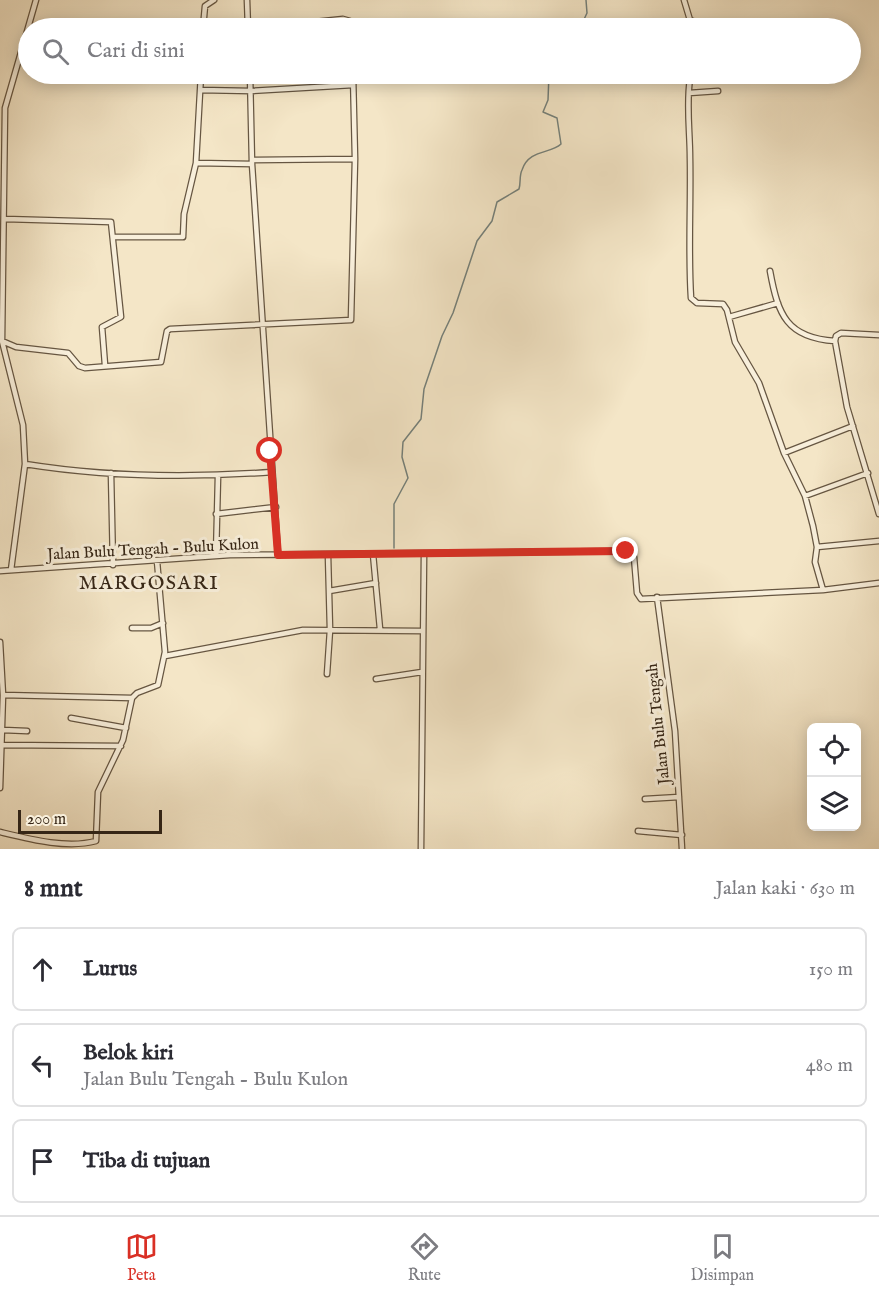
<!DOCTYPE html>
<html lang="id">
<meta charset="utf-8">
<style>
body{margin:0;font-family:"IM FELL English",serif;background:#f2f2f3;color:#2b2b33}
.controls{position:absolute;right:18px;bottom:18px;display:grid;overflow:hidden;border-radius:9px;box-shadow:0 3px 15px #0003}
.controls button{width:54px;height:54px;display:grid;place-items:center;padding:0;border:0;border-bottom:2px solid #e1e1e2;background:#fff;color:#2b2b33;font:30px sans-serif}
.scale{position:absolute;left:18px;bottom:15px;width:144px;box-sizing:border-box;padding-left:6px;border:3px solid #362616;border-top:0;font-size:16px;line-height:21px;white-space:nowrap;color:#362616;-webkit-text-stroke:4px #f8efdb;paint-order:stroke}
.stop{position:absolute;width:18px;height:18px;margin:-14px;border:4px solid #d93025;border-radius:50%;background:#fff}
.stop.end{background:#d93025;border-color:#fff;box-shadow:0 2px 6px #0008}
.list{margin:0;padding:0;list-style:none}
h2{display:flex;justify-content:space-between;align-items:center;height:78px;margin:0;padding:0 24px;font-size:26px}
h2 small{font-size:20px;font-weight:400;color:#7c7c81}
.list li{display:grid;grid-template-columns:39px 1fr auto;gap:18px;align-items:center;box-sizing:border-box;height:84px;margin:0 12px 12px;padding:0 12px;border:2px solid #e1e1e2;border-radius:9px}
.list b{display:block;font-size:22px;white-space:nowrap}
.list p{margin:0;font-size:20px;white-space:nowrap;color:#7c7c81}
.list em{font-size:20px;font-style:normal;color:#7c7c81}
.icon{flex:none;width:33px;height:33px;fill:none;stroke:currentColor;stroke-width:2;stroke-linecap:round;stroke-linejoin:round}
.map{position:relative;flex:none;width:879px;height:849px;overflow:hidden}
.search{position:absolute;background:#fff;box-shadow:0 3px 15px #0003;left:18px;right:18px;top:18px;height:66px;display:flex;align-items:center;gap:15px;box-sizing:border-box;padding:0 21px;border-radius:33px;color:#7c7c81;font-size:22px}
.sheet{height:366px;background:#fff}
nav{display:flex;justify-content:space-around;align-items:center;box-sizing:border-box;height:84px;border-top:2px solid #e1e1e2;background:#fff;font-size:16px;color:#7c7c81}
nav a{display:grid;justify-items:center;gap:3px}
nav .on{color:#d93025}
.map>svg:first-child{display:block}
.lines{fill:none;stroke-linecap:round;stroke-linejoin:round}
.stream{stroke:#75817b;stroke-width:1.5}
.minor-casing{stroke:#665642;stroke-width:7}
.minor{stroke:#f8efdb;stroke-width:4.5}
.route{stroke:#d93025;stroke-width:8}
.labels{text-anchor:middle;dominant-baseline:central;stroke-width:6;stroke-linejoin:round;paint-order:stroke}
.street-label{font-size:16px;fill:#362616;stroke:#f8efdb}
.quarter-label{font-size:20px;letter-spacing:1.5px;fill:#362616;stroke:#f8efdb}
</style>
<div class="map">
<svg width="879" height="849" viewBox="0 0 879 849">
<rect width="100%" height="100%" fill="#f4e6c7"/>
<filter id="stains"><feTurbulence type="fractalNoise" baseFrequency=".00333" numOctaves="4"/><feColorMatrix values="0 0 0 0 .2 0 0 0 0 .09 0 0 0 0 .02 0 0 0 .5 -.17"/></filter>
<radialGradient id="worn" r=".72"><stop offset=".6" stop-color="#630" stop-opacity="0"/><stop offset="1" stop-color="#630" stop-opacity=".3"/></radialGradient>
<g class="lines">
<path class="stream" d="M 580,28 L 587,13 L 586,0
M 394,548 L 394,504 L 408,478 L 402,457 L 403,442 L 421,419 L 424,389 L 442,336 L 453,313 L 477,241 L 492,221 L 497,202 L 519,189 C 521,183 519,176 522,170 C 529,149 551,154 561,144 L 557,118 L 543,112 L 548,100 L 549,74"/>
<defs>
<path id="minor" d="M 247,0 L 248,28
M 684,0 L 690,20
M 690,20 L 701,24 L 702,28
M 203,28 L 205,6 L 214,0
M 258,28 L 343,19 L 350,21 L 351,28
M 654,28 L 681,28 L 690,20
M 250,74 L 252,164 L 278,555
M 702,74 L 690,79 C 686,104 690,132 690,158 C 691,205 688,251 691,298 L 697,303 L 723,304 L 727,310 L 735,342 L 759,383 L 784,453 L 805,496 L 813,526 L 817,547 L 815,562 L 823,590
M 200,90 L 251,91 L 353,85
M 689,93 L 718,91
M 252,160 L 355,159
M 196,163 L 252,164
M 5,219 L 111,222 L 121,317 L 102,327 L 105,365
M 114,237 L 183,237 L 184,214 L 196,163 L 201,74
M 770,271 C 778,315 787,338 835,341
M 729,317 L 778,303
M 879,335 L 841,333 L 836,336 L 835,341 L 847,407 L 879,514
M 2,341 L 16,347 L 68,353 L 79,366 L 85,368 L 161,362 L 167,331 L 170,329 L 351,320 L 355,159 L 353,74
M 784,453 L 853,426
M 25,464 C 106,477 190,478 272,472
M 111,473 L 113,565
M 805,496 L 868,473
M 216,514 L 276,507
M 817,547 L 879,541
M 373,554 L 380,629
M 216,556 L 218,476
M 11,570 L 25,464 L 23,425 L 2,341 L 5,108 L 36,0
M 0,571 L 230,555 L 626,551 L 634,557 L 637,593 L 641,599 L 823,590 L 879,583
M 329,591 L 376,583
M 657,597 L 675,731 L 682,849
M 132,628 L 151,628 L 163,623
M 0,642 L 3,695 L 0,788
M 165,656 L 303,630 L 422,631
M 327,674 L 330,630 L 328,555
M 376,679 L 422,672
M 3,695 L 132,698
M 71,718 L 126,728
M 3,730 L 27,731
M 2,745 L 121,746
M 645,799 L 679,797
M 638,831 L 682,835
M 0,832 C 29,839 67,849 96,841 L 98,792 L 123,740 L 132,698 L 137,693 L 158,685 L 165,652 L 157,561
M 421,849 L 424,555"/>
</defs>
<use href="#minor" class="minor-casing"/>
<use href="#minor" class="minor"/>
</g>
<g class="lines">
<path class="route" d="M 270,451 L 278,555 L 626,551"/>
</g>
<g class="labels">
<g class="street-label">
<text transform="translate(153 550) rotate(-3)">Jalan Bulu Tengah - Bulu Kulon</text>
<text transform="translate(659 724) rotate(-96)">Jalan Bulu Tengah</text>
</g>
<g class="quarter-label">
<text x="149" y="583">MARGOSARI</text>
</g>
</g>
<rect width="100%" height="100%" filter="url(#stains)"/>
<rect width="100%" height="100%" fill="url(#worn)"/>
</svg>
<div class="controls">
<button><svg class="icon" aria-label="locate" viewBox="0 0 24 24"><circle cx="12" cy="12" r="6"/><path d="M12 2v4M12 18v4M2 12h4M18 12h4"/></svg></button>
<button><svg class="icon" aria-label="layers" viewBox="0 0 24 24"><path d="M12 4l9 5-9 5-9-5zM3 14l9 5 9-5"/></svg></button>
</div>
<div class="scale">200 m</div>
<div class="stop" style="left:270px;top:451px"></div>
<div class="stop end" style="left:626px;top:551px"></div>
<div class="search"><svg class="icon" aria-label="search" viewBox="0 0 24 24"><circle cx="10" cy="10" r="6"/><path d="M15 15l6 6"/></svg>Cari di sini</div>
</div>
<section class="sheet">
<h2>8 mnt<small>Jalan kaki · 630 m</small></h2>
<ul class="list">
<li><svg class="icon" aria-label="ahead" viewBox="0 0 24 24"><path d="M12 20V5M6 11l6-6 6 6"/></svg><div><b>Lurus</b></div><em>150 m</em></li>
<li><svg class="icon" aria-label="left" viewBox="0 0 24 24"><path d="M17 20v-9H6M10 6l-5 5 5 5"/></svg><div><b>Belok kiri</b><p>Jalan Bulu Tengah - Bulu Kulon</p></div><em>480 m</em></li>
<li><svg class="icon" aria-label="arrive" viewBox="0 0 24 24"><path d="M6 21V4h12l-3 4 3 4H6"/></svg><div><b>Tiba di tujuan</b></div></li>
</ul>
</section>
<nav>
<a class="on"><svg class="icon" aria-label="map" viewBox="0 0 24 24"><path d="M3 6l6-2 6 2 6-2v14l-6 2-6-2-6 2zM9 4v14M15 6v14"/></svg>Peta</a>
<a><svg class="icon" aria-label="directions" viewBox="0 0 24 24"><path d="M12 3l9 9-9 9-9-9zM9 14v-3h6M13 9l2 2-2 2"/></svg>Rute</a>
<a><svg class="icon" aria-label="saved" viewBox="0 0 24 24"><path d="M7 4h10v16l-5-4-5 4z"/></svg>Disimpan</a>
</nav>
